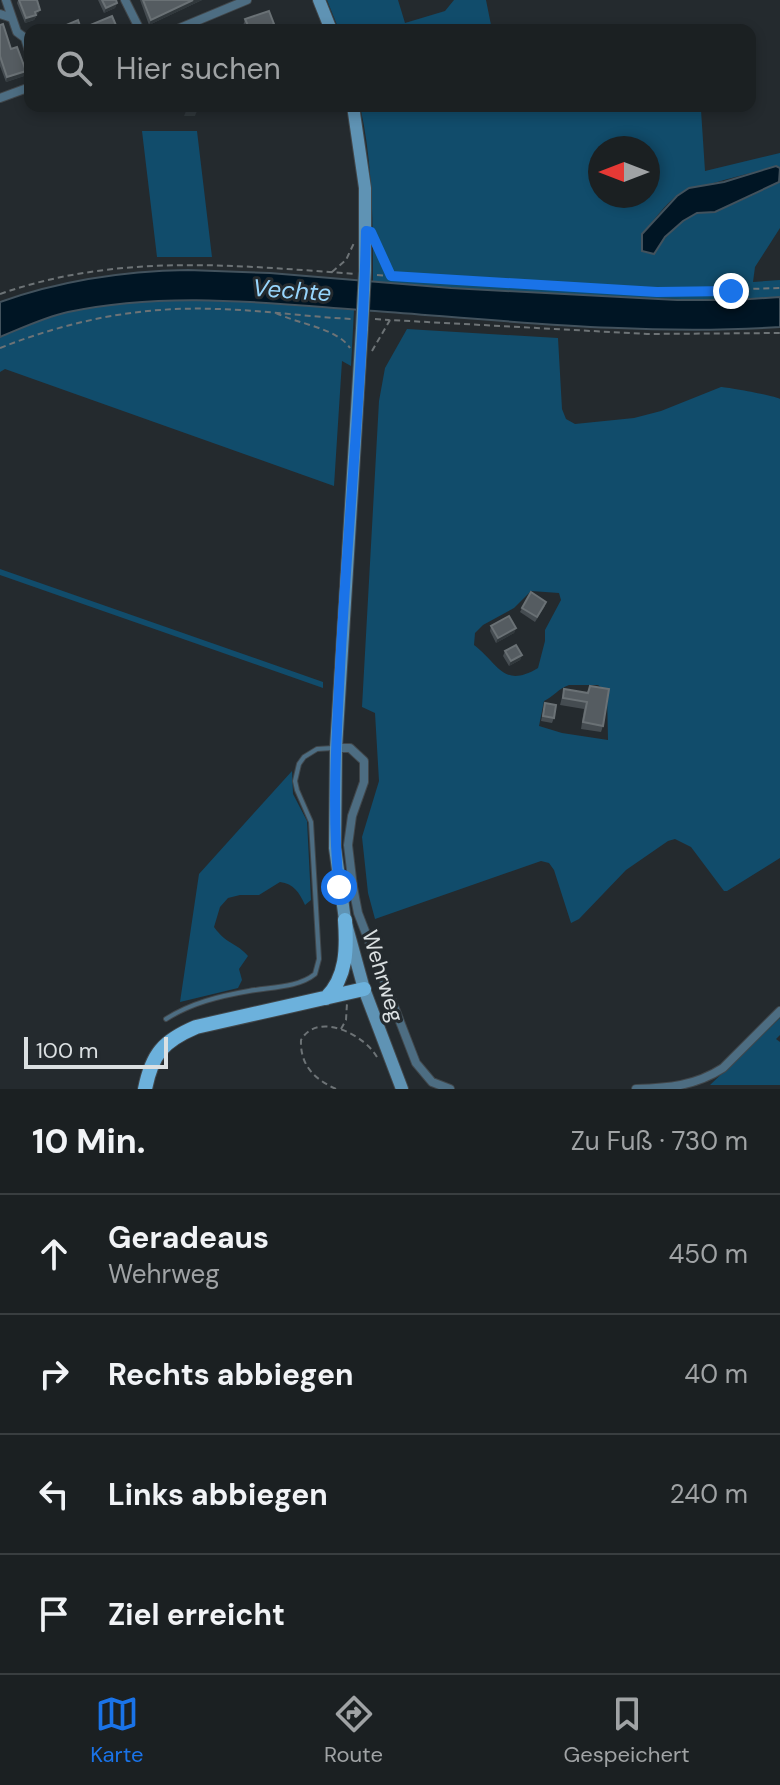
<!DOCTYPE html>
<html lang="de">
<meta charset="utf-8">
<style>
body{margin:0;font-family:"DM Sans",sans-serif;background:#24282a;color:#f1f3f6}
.compass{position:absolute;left:588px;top:136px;width:72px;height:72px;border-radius:50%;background:#1b2022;box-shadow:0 4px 12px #0003;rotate:270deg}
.scale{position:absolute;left:24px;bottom:20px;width:144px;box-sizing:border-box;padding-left:8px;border:4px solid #dbe0e2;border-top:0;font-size:22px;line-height:28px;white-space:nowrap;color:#dbe0e2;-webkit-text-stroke:6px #242a2e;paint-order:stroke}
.stop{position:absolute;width:24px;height:24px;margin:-18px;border:6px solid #1a73e8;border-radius:50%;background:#fff}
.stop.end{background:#1a73e8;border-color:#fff;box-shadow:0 2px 8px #0008}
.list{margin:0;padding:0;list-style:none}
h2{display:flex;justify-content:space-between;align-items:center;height:104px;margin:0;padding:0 32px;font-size:34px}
h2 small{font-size:26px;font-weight:400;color:#a0a3a5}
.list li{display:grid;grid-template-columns:52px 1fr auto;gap:24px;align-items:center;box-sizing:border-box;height:120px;padding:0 32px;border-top:2px solid #393e40}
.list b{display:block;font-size:30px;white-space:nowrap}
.list p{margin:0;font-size:26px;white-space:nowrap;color:#a0a3a5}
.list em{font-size:26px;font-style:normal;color:#a0a3a5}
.icon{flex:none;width:44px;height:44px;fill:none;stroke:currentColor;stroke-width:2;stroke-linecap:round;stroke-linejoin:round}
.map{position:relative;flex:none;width:780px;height:1089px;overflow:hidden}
.search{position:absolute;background:#1b2022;box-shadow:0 4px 12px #0003;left:24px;right:24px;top:24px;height:88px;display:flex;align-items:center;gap:20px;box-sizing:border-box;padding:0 28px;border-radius:16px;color:#a0a3a5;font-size:30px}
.sheet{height:584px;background:#1b2022}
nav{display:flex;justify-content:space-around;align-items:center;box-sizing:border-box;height:112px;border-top:2px solid #393e40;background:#1b2022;font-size:22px;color:#a0a3a5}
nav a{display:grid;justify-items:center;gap:4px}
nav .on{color:#1a73e8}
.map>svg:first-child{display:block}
.green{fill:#114c6b;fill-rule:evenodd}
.water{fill:#001524;stroke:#42525d;stroke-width:2}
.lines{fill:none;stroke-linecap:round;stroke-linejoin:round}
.lane-casing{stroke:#41474b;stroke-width:6}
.street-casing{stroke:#41474b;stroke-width:10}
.secondary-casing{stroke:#41474b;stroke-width:14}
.primary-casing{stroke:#41474b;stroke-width:16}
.path{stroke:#6d7376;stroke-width:2;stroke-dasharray:6 4;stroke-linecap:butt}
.lane{stroke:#4d6d82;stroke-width:4}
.street{stroke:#4d6d82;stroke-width:8}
.secondary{stroke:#5f93b4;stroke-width:12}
.primary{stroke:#6cb1dc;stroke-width:14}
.secondary-bridge-casing{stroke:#41474b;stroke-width:14;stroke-linecap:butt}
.secondary-bridge{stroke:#5f93b4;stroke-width:12}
.wall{fill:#454c51}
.shaded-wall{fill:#31383c}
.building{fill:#555c61;stroke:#6a7175;stroke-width:2}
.route{stroke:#1a73e8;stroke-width:10}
.labels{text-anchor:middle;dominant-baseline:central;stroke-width:6;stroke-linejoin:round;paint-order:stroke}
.street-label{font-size:22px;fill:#dbe0e2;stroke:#242a2e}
.water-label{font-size:24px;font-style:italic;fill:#97d5fc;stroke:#242a2e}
</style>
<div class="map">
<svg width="780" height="1089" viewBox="0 0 780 1089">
<rect width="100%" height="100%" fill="#242a2e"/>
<path class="green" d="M 327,0 L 398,0 L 405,23 L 445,11 L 454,0 L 486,0 L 492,30 L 339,30 Z
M 360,106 L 707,106 L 701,110 L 705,171 L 780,153 L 780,168 C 770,166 688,189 677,196 C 664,205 653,222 642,234 L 642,251 L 647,253 C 665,243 675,223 694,215 C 700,212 707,213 713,212 C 722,210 774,186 780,180 L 780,228 L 755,267 L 753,282 L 780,280 L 780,297 C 715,302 650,298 585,295 C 514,292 443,288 373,282 C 373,223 373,163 360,106 ZM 600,148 L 648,148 L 648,196 L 600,196 Z
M 142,131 L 197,131 L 212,257 L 157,257 Z
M 205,298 L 354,310 L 351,366 L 342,361 L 334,486 L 5,369 L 0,372 L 0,337 C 21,328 42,319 64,313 C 109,300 159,301 205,298 Z
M 407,329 L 558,338 L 562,409 L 566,419 L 575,424 L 634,418 L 661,411 L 721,387 C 727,387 776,396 780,399 L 780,858 L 727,891 L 724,891 L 691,847 L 675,839 L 668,841 L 626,870 L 579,919 L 571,923 L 554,870 L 549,863 L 541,861 L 375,919 L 368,893 L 362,837 L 379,781 L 375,713 L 362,707 L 379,401 L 385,368 ZM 531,591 L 559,593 L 561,600 L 545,630 L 545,641 L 538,668 C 503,689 499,664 474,645 L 475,633 L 483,625 L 514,608 ZM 569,685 L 598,685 L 607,692 L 608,740 L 562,733 L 539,726 L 544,701 C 553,697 559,688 569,685 Z
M 0,569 L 323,682 L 323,688 L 0,575 Z
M 292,771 L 293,794 L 307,821 L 311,900 L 305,905 C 299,892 294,884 280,882 L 259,895 L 240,895 L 228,898 L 220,907 L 214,927 C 227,945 236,942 248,956 L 239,969 L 242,980 L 238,988 L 180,1002 L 199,874 Z
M 780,1018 L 780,1035 L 776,1039 L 780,1042 L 780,1085 L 710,1085 Z"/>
<path class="water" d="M 776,166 L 780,168 L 779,182 L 715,212 L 697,213 L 683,221 L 665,237 L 654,254 L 642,251 L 642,234 L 677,196 L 689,188 L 724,182 Z
M 188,270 L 270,273 L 451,288 L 677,300 L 736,300 L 780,297 L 780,327 C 645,336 509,321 375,311 C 273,304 170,290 68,312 C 45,317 22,328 0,337 L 0,302 C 62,280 122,271 188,270 Z"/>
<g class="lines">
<defs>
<path id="lane" d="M 166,1019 C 191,1003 220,996 249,991 C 270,987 298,988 315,974 L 319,959 L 311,822 L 297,790 L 295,781 L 299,764 L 304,757 L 317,749 L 333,748"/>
<path id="street" d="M 6,0 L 17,32 L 25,38 L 30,54
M 125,0 L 140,30
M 0,14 L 12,18
M 175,30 L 247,0
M 0,98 L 30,87
M 336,748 L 350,748 L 364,761 L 364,782 L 352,816 L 348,845 L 353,887 L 358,913 L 416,1063 L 432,1082 L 450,1089
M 636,1089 C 668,1088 695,1086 723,1068 L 780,1011"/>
<path id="secondary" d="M 319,0 L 331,30
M 353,106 L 365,188 L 365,271
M 362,328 L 336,748 L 335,848 L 345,920 L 364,989 L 402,1089"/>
<path id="primary" d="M 326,998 C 347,977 347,948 345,920
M 145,1089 C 152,1054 163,1041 196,1027 L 364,989"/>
</defs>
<use href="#lane" class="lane-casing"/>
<use href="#street" class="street-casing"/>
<use href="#secondary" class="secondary-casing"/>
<use href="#primary" class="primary-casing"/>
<path class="path" d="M 376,242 L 391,276 L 657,292 L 780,288
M 332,272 L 346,260 L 354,243
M 377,275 L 391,276
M 0,294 C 117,253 234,265 355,274
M 276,313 C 298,324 337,328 350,348
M 375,319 L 389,320
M 0,348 C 71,320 141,306 217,309 C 263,310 308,317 353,319
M 372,351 L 390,320 L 647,334 L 780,333
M 341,1029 L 346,1020 L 347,1003
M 336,1089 C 314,1079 300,1065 301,1040 C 318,1010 367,1036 378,1059"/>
<use href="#lane" class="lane"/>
<use href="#street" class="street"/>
<use href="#secondary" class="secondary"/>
<use href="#primary" class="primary"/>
<defs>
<path id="secondary-bridge" d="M 362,328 L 365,271"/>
</defs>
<use href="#secondary-bridge" class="secondary-bridge-casing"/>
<use href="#secondary-bridge" class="secondary-bridge"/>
</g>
<path class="wall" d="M 18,0 L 37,0 L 40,10 L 34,20 L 25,23 L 17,3 Z
M 98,0 L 116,0 L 117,3 L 115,8 L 104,13 Z
M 140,0 L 202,0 L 149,25 Z
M 245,19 L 272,30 L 244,30 L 243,26 Z
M 0,25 L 24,76 L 6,82 L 0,66 Z
M 545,606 L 535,622 L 520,612 L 522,608 Z
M 491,626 L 516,628 L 514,633 L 496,643 L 490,631 Z
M 505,651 L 522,655 L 520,660 L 509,666 L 503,656 Z
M 590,686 L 603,726 L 601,732 L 581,729 L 584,709 L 560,705 L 564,689 L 587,693 Z
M 545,703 L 554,718 L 552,723 L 541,721 Z"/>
<path class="shaded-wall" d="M 193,0 L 202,0 L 149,25 L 151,20 Z
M 117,3 L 115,8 L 104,13 L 106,8 Z
M 40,10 L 34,20 L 25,23 L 26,18 L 35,12 Z
M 26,71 L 24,76 L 6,82 L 7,77 Z
M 197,106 L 204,106 L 202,110 L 196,110 Z
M 181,107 L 186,107 L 184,111 L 179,111 Z
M 186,111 L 197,111 L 195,116 L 184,116 Z
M 516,628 L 514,633 L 496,643 L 498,638 Z
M 522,655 L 520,660 L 509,666 L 511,661 Z"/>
<path class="building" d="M 19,0 L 37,0 L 40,10 L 35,12 L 36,15 L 26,18 Z
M 102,0 L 116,0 L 117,3 L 106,8 Z
M 143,0 L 193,0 L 151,20 Z
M 269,11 L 274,24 L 267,27 L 269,30 L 250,30 L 245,19 Z
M 112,16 L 118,30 L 66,30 L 64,26 L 78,20 L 81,29 Z
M 3,24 L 11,49 L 17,47 L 26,71 L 7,77 L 0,56 L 0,25 Z
M 181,106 L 197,106 L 197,111 L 186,111 L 186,107 Z
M 531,592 L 546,602 L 537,617 L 522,608 Z
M 509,616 L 516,628 L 498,638 L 491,626 Z
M 516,645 L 522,655 L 511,661 L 505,651 Z
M 590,686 L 609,689 L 603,726 L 583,722 L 587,702 L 563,698 L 564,689 L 588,693 Z
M 545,703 L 556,705 L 554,718 L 543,716 Z"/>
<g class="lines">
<path class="route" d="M 339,887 C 331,808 337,729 341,650 C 349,511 363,371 366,231 L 371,232 L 391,276 L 657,292 L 731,291"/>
</g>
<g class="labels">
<g class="street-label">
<text transform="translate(383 976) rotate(73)">Wehrweg</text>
</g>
<g class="water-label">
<text transform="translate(292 290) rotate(4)">Vechte</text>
</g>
</g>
</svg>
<svg class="compass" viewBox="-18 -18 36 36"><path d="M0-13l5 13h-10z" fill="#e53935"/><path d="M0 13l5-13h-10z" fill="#a0a3a5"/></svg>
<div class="scale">100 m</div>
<div class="stop" style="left:339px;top:887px"></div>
<div class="stop end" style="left:731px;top:291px"></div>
<div class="search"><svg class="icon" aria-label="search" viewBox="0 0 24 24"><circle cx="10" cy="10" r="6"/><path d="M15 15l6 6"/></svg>Hier suchen</div>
</div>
<section class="sheet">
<h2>10 Min.<small>Zu Fuß · 730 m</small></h2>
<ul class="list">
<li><svg class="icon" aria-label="ahead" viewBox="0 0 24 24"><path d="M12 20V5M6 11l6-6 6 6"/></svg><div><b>Geradeaus</b><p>Wehrweg</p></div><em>450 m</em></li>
<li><svg class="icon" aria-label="right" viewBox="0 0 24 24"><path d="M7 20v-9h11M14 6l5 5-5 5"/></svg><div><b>Rechts abbiegen</b></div><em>40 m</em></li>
<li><svg class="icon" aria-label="left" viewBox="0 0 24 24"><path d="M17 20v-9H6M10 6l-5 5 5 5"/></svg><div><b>Links abbiegen</b></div><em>240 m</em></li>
<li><svg class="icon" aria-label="arrive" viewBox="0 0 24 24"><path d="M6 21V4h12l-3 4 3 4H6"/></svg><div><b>Ziel erreicht</b></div></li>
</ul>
</section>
<nav>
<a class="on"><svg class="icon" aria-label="map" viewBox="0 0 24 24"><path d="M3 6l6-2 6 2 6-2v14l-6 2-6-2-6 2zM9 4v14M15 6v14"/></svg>Karte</a>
<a><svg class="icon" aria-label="directions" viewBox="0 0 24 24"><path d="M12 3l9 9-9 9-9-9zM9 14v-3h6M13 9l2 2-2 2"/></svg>Route</a>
<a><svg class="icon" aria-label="saved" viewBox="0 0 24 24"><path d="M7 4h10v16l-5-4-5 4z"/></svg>Gespeichert</a>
</nav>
